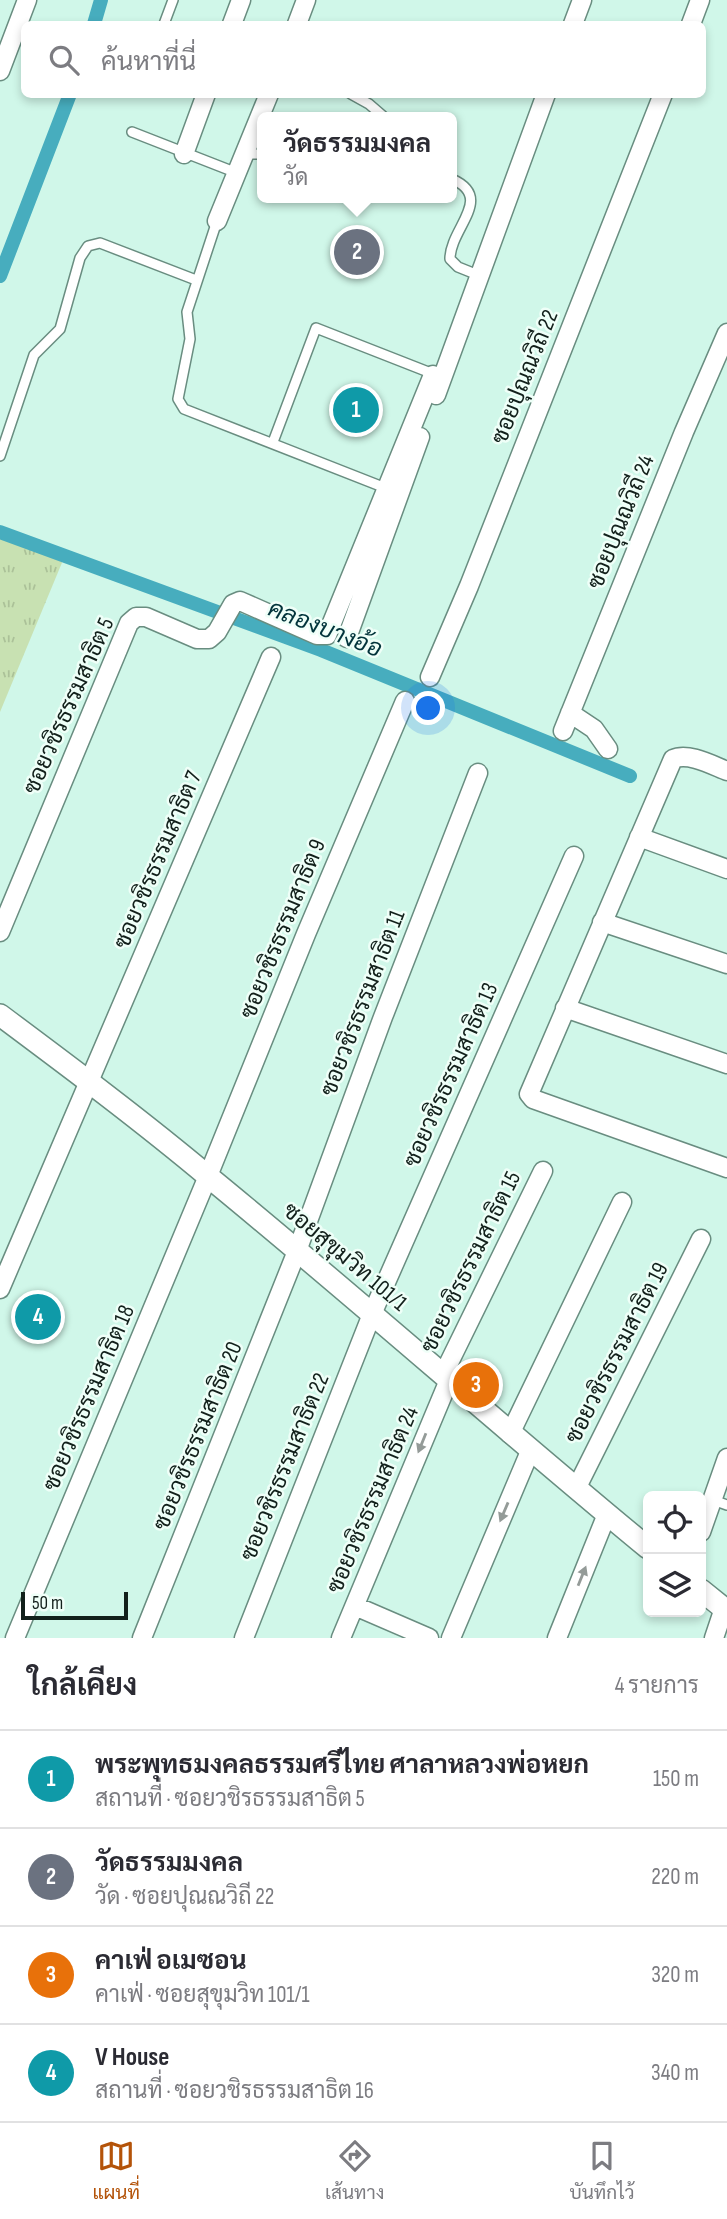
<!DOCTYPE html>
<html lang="th">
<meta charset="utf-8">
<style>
body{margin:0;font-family:"Sofia Sans Condensed",Sarabun,sans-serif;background:#f7f7f7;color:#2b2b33}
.controls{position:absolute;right:21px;bottom:21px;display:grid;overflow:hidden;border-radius:10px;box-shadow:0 4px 10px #0003}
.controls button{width:63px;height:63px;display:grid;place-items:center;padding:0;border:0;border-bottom:2px solid #e1e1e2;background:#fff;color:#2b2b33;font:35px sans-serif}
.scale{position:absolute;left:21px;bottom:18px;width:107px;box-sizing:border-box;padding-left:7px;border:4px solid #12201b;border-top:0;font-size:19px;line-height:24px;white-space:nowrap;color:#12201b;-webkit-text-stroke:5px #effff8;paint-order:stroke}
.you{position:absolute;left:429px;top:709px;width:24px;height:24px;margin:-18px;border:5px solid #fff;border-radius:50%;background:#1a73e8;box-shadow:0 0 0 10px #1a73e833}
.badge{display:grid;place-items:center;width:46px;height:46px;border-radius:50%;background:#b45309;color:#fff;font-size:23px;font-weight:700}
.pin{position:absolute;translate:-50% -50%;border:4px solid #fff;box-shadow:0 2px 7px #0006}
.popup{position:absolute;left:257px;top:112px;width:200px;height:91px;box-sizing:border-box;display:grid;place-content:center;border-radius:10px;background:#fff;filter:drop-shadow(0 2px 5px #0005);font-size:23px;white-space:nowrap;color:#7c7c81}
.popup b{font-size:26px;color:#2b2b33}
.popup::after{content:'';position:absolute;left:50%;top:100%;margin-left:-14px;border:14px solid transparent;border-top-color:#fff}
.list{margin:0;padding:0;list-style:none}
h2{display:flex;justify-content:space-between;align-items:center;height:91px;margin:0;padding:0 28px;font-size:30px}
h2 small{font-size:23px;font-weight:400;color:#7c7c81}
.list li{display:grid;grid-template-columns:46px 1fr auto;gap:21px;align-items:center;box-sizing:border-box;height:98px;padding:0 28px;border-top:2px solid #e1e1e2}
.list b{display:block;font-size:26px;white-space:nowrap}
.list p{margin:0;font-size:23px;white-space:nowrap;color:#7c7c81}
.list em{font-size:23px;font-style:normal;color:#7c7c81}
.icon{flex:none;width:38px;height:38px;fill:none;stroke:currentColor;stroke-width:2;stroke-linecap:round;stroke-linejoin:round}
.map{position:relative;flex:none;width:727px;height:1638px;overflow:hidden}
.search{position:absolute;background:#fff;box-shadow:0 4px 10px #0003;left:21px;right:21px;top:21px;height:77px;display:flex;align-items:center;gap:18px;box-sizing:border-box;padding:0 24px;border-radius:10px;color:#7c7c81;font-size:26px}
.sheet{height:483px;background:#fff}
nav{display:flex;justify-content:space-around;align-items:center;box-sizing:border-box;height:98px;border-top:2px solid #e1e1e2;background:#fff;font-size:19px;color:#7c7c81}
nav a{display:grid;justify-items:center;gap:4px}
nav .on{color:#b45309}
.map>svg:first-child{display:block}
.grass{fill:url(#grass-tufts)}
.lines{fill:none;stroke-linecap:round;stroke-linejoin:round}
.canal{stroke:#47adbe;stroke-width:14}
.service-casing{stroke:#698d80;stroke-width:12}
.minor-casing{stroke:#698d80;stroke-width:21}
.tertiary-casing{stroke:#698d80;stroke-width:24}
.service{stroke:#fff;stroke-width:9}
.minor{stroke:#fff;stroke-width:18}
.tertiary{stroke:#fff;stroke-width:21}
.oneway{fill:#949b98}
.labels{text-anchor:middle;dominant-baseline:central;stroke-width:5;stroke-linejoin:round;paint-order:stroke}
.street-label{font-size:23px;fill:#12201b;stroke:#effff8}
.water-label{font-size:24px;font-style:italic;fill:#02343b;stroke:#effff8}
</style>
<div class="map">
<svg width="727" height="1638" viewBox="0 0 727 1638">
<defs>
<pattern id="grass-tufts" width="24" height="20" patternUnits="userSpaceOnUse" patternTransform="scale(1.75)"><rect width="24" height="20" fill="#c8e1b2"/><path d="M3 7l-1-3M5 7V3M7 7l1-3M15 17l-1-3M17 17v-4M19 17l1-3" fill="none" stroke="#abc198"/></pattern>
</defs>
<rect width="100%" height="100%" fill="#d0f7e9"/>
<path class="grass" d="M 0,527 L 66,553 L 0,712 Z"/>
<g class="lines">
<path class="canal" d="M 94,24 L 101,0
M 0,276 L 70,94
M 0,532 L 321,650 L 630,776"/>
<defs>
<path id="service" d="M 164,24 L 173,0
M 351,94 L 369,104 L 384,117
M 132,132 L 237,173
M 244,154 L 262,154
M 452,179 C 495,198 450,228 450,259 L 458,267 L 478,275
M 217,221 L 187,312 L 190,339 L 178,399 L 184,409 L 388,489
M 273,442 L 316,328 L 436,375
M 0,456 L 34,355 L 60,329 L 80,258 L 88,246 L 100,243 L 196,280
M 713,1500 L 727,1505"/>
<path id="minor" d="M 232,24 L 241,0
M 297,24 L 306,0
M 573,24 L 582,0
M 691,24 L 700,0
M 0,71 L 27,0
M 184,154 L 206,94
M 217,221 L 269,94
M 436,395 L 546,94
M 347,638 L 420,437
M 430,677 L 469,586 L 663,94
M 570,713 L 594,729 L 608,749
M 563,731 L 684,432 L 727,333
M 727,771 C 712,765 688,752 673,759 L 529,1094 L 533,1099 L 727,1168
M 639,837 L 727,869
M 602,922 L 727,964
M 0,932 L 129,623 L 136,617 L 146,617 L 197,639 L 209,639 L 217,632 L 233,604 L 240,601 L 317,635 L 327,635 L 433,375
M 565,1008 L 727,1064
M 0,1289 L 271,657
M 443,1375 L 543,1171
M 510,1434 L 622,1202
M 576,1489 L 701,1239
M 701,1532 L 727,1458
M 355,1606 L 429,1638
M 15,1638 L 208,1176 L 306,934 L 405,701
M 142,1638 L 297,1251 L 383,1017 L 478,773
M 244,1638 L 372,1314 L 574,856
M 341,1638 L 449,1380
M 451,1638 L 531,1449
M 557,1638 L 607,1514
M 714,1638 L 724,1608"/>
<path id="tertiary" d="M 0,1015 C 71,1068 142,1121 210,1178 C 358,1299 501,1427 648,1548
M 701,1590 L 727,1611"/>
</defs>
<use href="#service" class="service-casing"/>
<use href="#minor" class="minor-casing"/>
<use href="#tertiary" class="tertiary-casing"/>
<use href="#service" class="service"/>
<use href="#minor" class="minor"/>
<use href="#tertiary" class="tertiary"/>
</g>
<defs><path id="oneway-solid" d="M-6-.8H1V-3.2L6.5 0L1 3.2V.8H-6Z" transform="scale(1.75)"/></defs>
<g class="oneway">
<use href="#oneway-solid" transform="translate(422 1443) rotate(112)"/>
<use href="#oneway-solid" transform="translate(504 1512) rotate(113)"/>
<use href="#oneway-solid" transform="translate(582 1576) rotate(-68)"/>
</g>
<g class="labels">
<g class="street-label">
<text transform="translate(525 377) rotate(-68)">ซอยปุณณวิถี 22</text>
<text transform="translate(621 522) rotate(-68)">ซอยปุณณวิถี 24</text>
<text transform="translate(69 706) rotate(-66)">ซอยวชิรธรรมสาธิต 5</text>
<text transform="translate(158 860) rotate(-67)">ซอยวชิรธรรมสาธิต 7</text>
<text transform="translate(283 929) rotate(-68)">ซอยวชิรธรรมสาธิต 9</text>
<text transform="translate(363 1003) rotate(-69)">ซอยวชิรธรรมสาธิต 11</text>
<text transform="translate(451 1075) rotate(-66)">ซอยวชิรธรรมสาธิต 13</text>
<text transform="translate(345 1257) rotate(40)">ซอยสุขุมวิท 101/1</text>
<text transform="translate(471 1262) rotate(-64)">ซอยวชิรธรรมสาธิต 15</text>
<text transform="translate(617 1353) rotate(-63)">ซอยวชิรธรรมสาธิต 19</text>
<text transform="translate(89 1398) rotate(-67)">ซอยวชิรธรรมสาธิต 18</text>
<text transform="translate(198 1436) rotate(-68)">ซอยวชิรธรรมสาธิต 20</text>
<text transform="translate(285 1467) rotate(-68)">ซอยวชิรธรรมสาธิต 22</text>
<text transform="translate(373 1500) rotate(-67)">ซอยวชิรธรรมสาธิต 24</text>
</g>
<g class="water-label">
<text transform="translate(325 629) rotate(21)">คลองบางอ้อ</text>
</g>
</g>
</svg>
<div class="controls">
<button><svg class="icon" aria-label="locate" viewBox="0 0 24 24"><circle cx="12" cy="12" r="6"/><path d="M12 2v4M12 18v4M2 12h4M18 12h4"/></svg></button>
<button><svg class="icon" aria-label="layers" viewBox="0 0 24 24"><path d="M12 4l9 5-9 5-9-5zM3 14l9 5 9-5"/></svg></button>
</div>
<div class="scale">50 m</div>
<div class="you"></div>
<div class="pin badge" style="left:356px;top:410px;background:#0f9aa8">1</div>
<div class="pin badge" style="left:357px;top:252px;background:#6b7280">2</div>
<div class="popup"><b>วัดธรรมมงคล</b>วัด</div>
<div class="pin badge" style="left:476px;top:1385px;background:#e8710a">3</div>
<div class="pin badge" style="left:38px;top:1317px;background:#0f9aa8">4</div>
<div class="search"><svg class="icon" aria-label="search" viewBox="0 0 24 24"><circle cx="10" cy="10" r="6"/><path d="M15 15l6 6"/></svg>ค้นหาที่นี่</div>
</div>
<section class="sheet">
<h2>ใกล้เคียง<small>4 รายการ</small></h2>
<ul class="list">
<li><span class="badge" style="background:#0f9aa8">1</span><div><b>พระพุทธมงคลธรรมศรีไทย ศาลาหลวงพ่อหยก</b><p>สถานที่ · ซอยวชิรธรรมสาธิต 5</p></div><em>150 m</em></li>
<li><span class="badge" style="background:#6b7280">2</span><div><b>วัดธรรมมงคล</b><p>วัด · ซอยปุณณวิถี 22</p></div><em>220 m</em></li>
<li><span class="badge" style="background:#e8710a">3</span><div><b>คาเฟ่ อเมซอน</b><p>คาเฟ่ · ซอยสุขุมวิท 101/1</p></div><em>320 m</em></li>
<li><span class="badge" style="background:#0f9aa8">4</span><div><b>V House</b><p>สถานที่ · ซอยวชิรธรรมสาธิต 16</p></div><em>340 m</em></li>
</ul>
</section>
<nav>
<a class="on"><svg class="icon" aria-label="map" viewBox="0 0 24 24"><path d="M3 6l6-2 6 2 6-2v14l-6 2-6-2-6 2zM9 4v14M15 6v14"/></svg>แผนที่</a>
<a><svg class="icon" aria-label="directions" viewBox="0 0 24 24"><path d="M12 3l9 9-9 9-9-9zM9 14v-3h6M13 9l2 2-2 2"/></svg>เส้นทาง</a>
<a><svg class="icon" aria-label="saved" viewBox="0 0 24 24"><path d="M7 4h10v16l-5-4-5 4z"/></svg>บันทึกไว้</a>
</nav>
